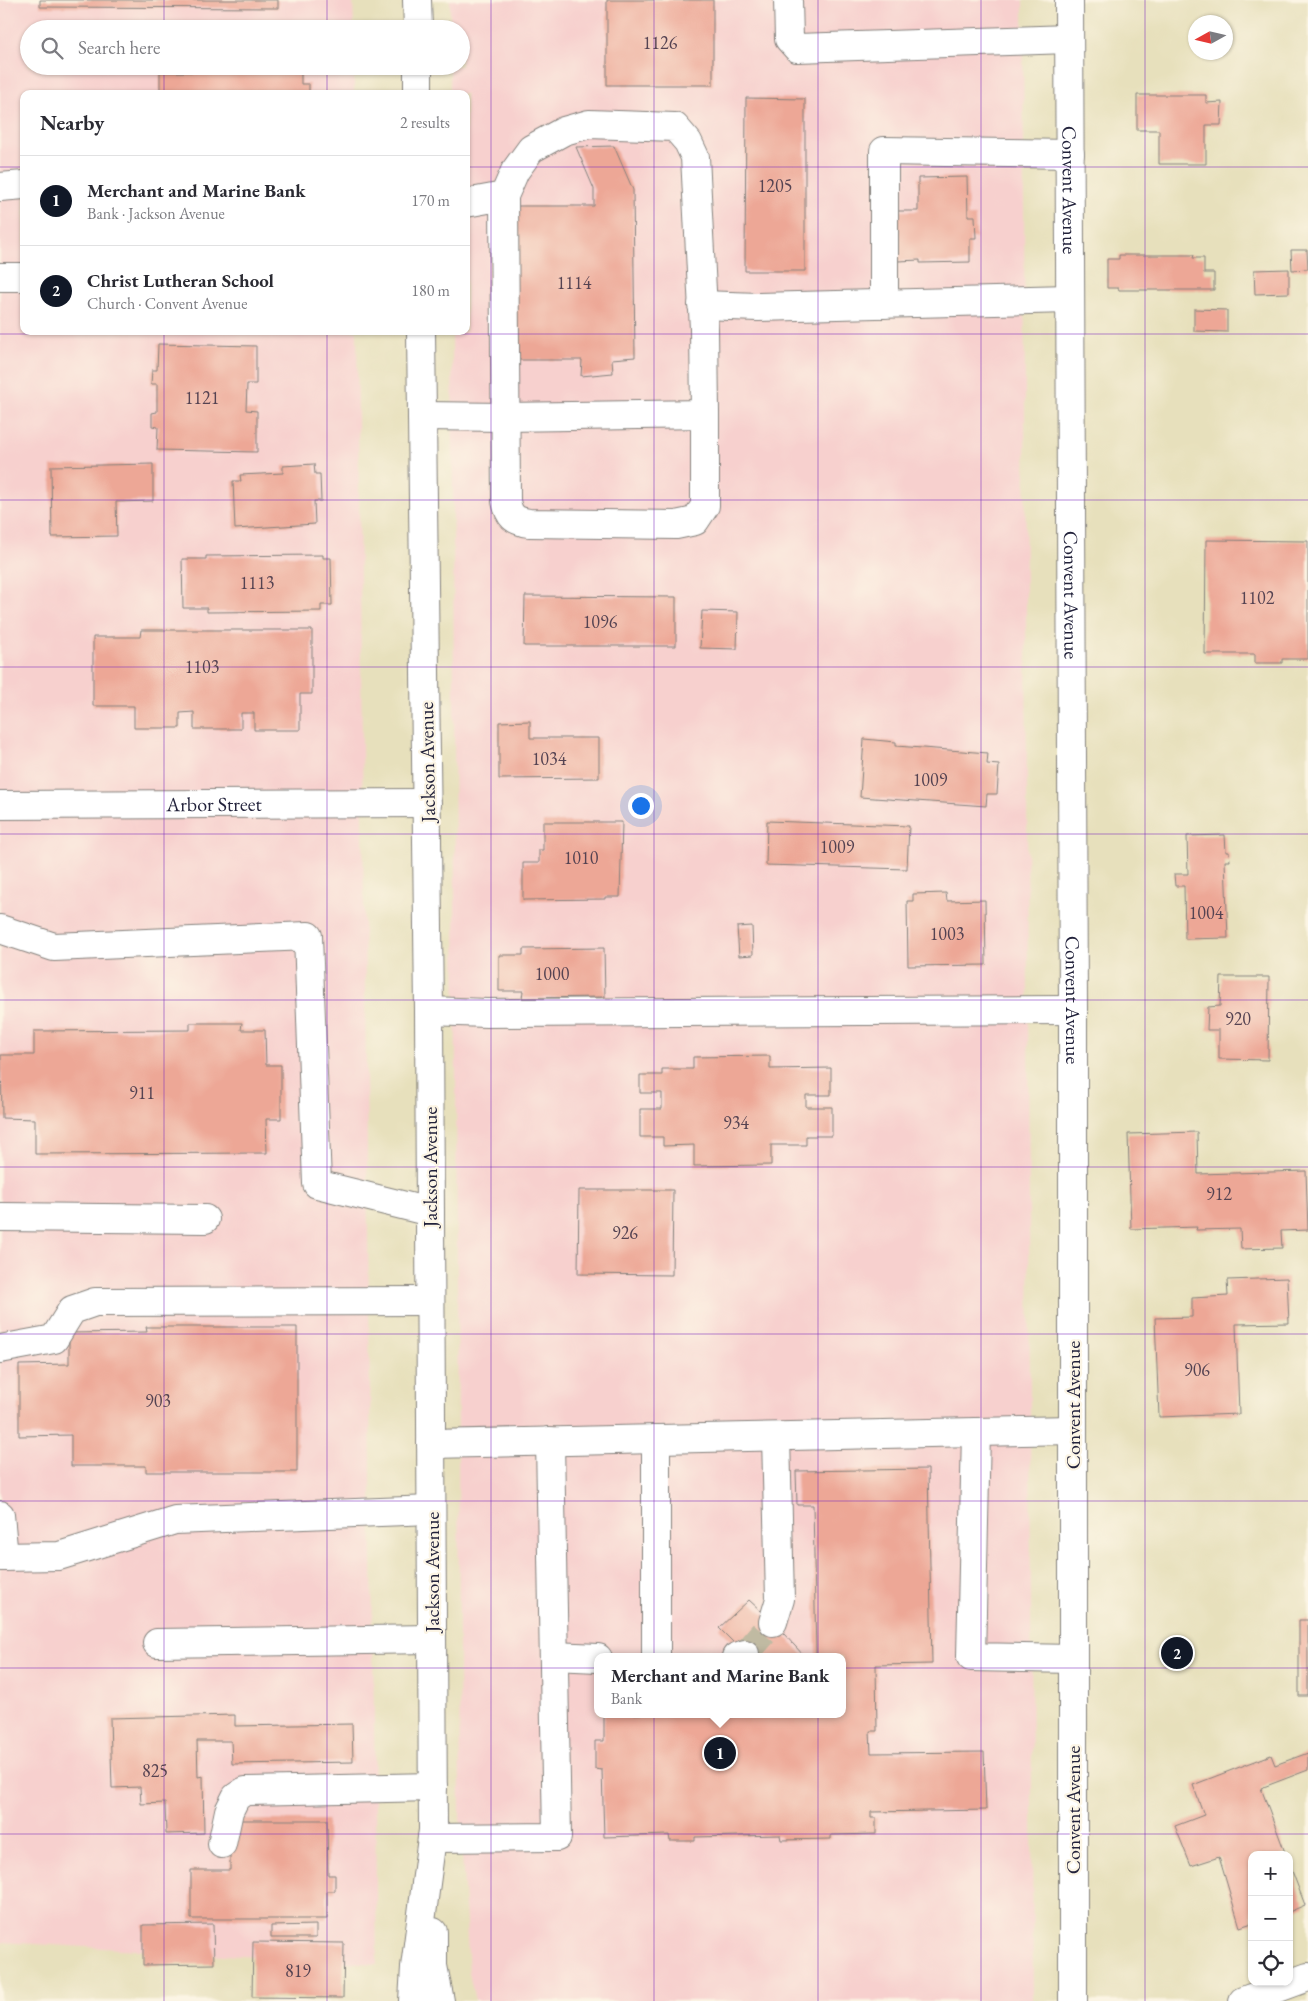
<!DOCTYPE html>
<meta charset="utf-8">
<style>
body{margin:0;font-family:"EB Garamond",serif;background:#f2f2f3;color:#2b2b33}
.controls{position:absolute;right:15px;bottom:15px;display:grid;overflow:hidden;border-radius:10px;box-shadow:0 1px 4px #0004}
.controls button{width:45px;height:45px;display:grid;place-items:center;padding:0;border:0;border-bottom:1px solid #e1e1e2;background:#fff;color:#2b2b33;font:25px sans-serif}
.compass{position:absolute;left:1188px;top:15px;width:45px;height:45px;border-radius:50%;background:#fff;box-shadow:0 1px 4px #0004;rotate:262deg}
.you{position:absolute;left:640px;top:805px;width:18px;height:18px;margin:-12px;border:4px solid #fff;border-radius:50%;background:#1a73e8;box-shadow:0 0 0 8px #1a73e833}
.badge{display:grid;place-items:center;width:32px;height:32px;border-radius:50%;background:#111827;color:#fff;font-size:16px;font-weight:700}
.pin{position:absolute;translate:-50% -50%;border:2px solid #fff;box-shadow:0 1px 5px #0006}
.popup{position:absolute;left:594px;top:1653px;width:252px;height:65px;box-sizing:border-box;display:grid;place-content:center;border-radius:10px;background:#fff;filter:drop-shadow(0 1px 4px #0005);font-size:16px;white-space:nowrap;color:#7c7c81}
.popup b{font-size:19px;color:#2b2b33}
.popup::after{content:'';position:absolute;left:50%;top:100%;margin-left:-10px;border:10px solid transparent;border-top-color:#fff}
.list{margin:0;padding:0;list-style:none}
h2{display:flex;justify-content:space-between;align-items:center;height:65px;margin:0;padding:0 20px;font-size:21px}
h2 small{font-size:16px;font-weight:400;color:#7c7c81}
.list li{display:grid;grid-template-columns:32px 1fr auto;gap:15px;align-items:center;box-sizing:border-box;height:90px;padding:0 20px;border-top:1px solid #e1e1e2}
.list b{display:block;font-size:19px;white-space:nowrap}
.list p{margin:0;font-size:16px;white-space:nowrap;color:#7c7c81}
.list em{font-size:16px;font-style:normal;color:#7c7c81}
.icon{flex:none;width:28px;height:28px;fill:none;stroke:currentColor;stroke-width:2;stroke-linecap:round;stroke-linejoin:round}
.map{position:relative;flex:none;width:1308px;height:2001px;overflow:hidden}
.search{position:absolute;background:#fff;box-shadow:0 1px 4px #0004;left:20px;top:20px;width:450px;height:55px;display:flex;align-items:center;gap:12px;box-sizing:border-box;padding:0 18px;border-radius:28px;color:#7c7c81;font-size:19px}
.panel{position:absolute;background:#fff;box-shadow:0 1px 4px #0004;left:20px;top:90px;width:450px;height:245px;border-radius:10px}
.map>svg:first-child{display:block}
.built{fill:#f7d0ce;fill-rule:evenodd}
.building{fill:#eda796}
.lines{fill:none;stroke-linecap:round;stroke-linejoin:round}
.minor-tunnel{stroke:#c0baa2;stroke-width:28;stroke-dasharray:28 14;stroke-linecap:butt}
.minor-casing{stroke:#84817c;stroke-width:30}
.minor{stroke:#fff;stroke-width:28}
.grid{fill:none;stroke:#7b2cbf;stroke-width:1;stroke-opacity:0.55}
.labels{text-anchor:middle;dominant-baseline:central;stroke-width:4.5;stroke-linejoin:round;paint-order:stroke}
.number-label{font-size:18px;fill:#554352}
.street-label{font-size:20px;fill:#22223b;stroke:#fcf5e5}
</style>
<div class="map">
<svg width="1308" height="2001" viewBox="0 0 1308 2001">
<rect width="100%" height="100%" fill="#fcf5e5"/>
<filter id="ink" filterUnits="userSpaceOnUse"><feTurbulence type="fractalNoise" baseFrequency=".02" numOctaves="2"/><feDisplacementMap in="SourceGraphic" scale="10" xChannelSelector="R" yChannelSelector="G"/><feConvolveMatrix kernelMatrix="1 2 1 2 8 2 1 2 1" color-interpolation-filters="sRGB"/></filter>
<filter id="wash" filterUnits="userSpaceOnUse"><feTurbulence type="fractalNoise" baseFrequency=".0096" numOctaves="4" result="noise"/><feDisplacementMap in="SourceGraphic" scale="20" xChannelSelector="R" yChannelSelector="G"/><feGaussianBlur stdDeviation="1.12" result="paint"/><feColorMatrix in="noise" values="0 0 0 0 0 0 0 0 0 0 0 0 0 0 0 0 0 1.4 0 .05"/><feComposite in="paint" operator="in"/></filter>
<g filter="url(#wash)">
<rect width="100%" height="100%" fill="#e7e0bc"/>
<path class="built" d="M 0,0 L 353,0 L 354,29 L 29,29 L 29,66 L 354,66 L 354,94 L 24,94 L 24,331 L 357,331 L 377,1964 L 0,1942 Z
M 450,0 L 1023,0 L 1033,2001 L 475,2001 L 469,1973 L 460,1820 L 452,331 L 466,331 L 466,94 L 450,94 L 450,66 L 461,66 L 461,29 L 450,29 ZM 598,1657 L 842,1657 L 842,1714 L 598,1714 Z"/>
<g id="blocks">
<path class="building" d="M 40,0 L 278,0 L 278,8 L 40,7 Z
M 607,0 L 713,0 L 713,85 L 607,85 Z
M 160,72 L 301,72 L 301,84 L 309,84 L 309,94 L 160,94 Z
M 1137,95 L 1206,95 L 1206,103 L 1222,102 L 1221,125 L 1206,125 L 1206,164 L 1159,164 L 1159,130 L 1137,130 Z
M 746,98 L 805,99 L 805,271 L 745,271 Z
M 614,146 L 633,190 L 635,357 L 612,359 L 613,373 L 581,376 L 582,360 L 514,360 L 514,206 L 594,206 L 594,189 L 576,147 Z
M 967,177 L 968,216 L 975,216 L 976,238 L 970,238 L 970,262 L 920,263 L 920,260 L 898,261 L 898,211 L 918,211 L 918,178 Z
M 1291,250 L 1307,250 L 1308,269 L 1292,270 Z
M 1119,255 L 1194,255 L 1193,258 L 1204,258 L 1204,273 L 1214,273 L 1214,290 L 1119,290 L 1118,288 L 1107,288 L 1107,259 L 1119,259 Z
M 1289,269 L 1289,293 L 1255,294 L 1254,270 Z
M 1194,309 L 1227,310 L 1227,332 L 1194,331 Z
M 158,344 L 256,346 L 256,384 L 247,384 L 246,410 L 257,411 L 257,452 L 157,450 L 158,427 L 152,426 L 152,413 L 157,412 L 157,384 L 151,384 L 152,370 L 157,370 Z
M 153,464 L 153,501 L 116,502 L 117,536 L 52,537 L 51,466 Z
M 314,464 L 315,474 L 320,474 L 321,501 L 314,501 L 315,524 L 235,529 L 233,481 L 241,481 L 240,475 L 283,473 L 283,466 Z
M 1206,540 L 1308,541 L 1308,659 L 1282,659 L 1282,663 L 1255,663 L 1255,654 L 1205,654 Z
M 323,555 L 323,558 L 331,558 L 332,605 L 321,605 L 321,611 L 207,612 L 207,608 L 183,608 L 182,559 L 206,559 L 206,556 Z
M 525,596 L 676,597 L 676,646 L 524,646 Z
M 702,611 L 738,612 L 737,649 L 700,648 Z
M 141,630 L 312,630 L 312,694 L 300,694 L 300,730 L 254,730 L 254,713 L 241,713 L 241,729 L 194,729 L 194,712 L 180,713 L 180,728 L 134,728 L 134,706 L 93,706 L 93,637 L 140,637 Z
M 530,721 L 530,738 L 599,738 L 599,778 L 499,779 L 499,722 Z
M 864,739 L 896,742 L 896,746 L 988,753 L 987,764 L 999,765 L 997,794 L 987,794 L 986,806 L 860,797 Z
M 767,821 L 909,826 L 907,869 L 766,865 Z
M 543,822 L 622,822 L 620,897 L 605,897 L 605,899 L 523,900 L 523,863 L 539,863 L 539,850 L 543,850 Z
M 1225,835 L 1226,852 L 1229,852 L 1230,861 L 1225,861 L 1228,938 L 1185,939 L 1184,886 L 1175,886 L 1174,874 L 1188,874 L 1187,836 Z
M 946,893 L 947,901 L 985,900 L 986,965 L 908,966 L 907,901 L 913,901 L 913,894 Z
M 752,926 L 753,955 L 739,956 L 737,927 Z
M 604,948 L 605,997 L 522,998 L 523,991 L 499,991 L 499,955 L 523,955 L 523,949 Z
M 1221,977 L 1269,977 L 1268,1060 L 1219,1059 L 1219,1030 L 1207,1030 L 1208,1007 L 1220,1006 Z
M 190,1023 L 242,1023 L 241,1030 L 265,1030 L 266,1065 L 281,1065 L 281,1119 L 266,1119 L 267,1153 L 35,1154 L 35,1119 L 2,1118 L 1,1055 L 34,1055 L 34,1031 L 190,1030 Z
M 770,1056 L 770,1069 L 831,1068 L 831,1095 L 806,1095 L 806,1107 L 832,1107 L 832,1136 L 806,1136 L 806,1145 L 771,1145 L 771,1165 L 694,1166 L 694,1145 L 663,1146 L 663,1137 L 640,1137 L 640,1109 L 662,1109 L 662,1093 L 640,1093 L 640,1075 L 662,1075 L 662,1069 L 693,1069 L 693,1057 Z
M 1197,1132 L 1198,1174 L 1306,1171 L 1308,1230 L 1281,1231 L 1282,1248 L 1241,1249 L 1240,1229 L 1196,1230 L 1197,1227 L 1131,1229 L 1128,1134 Z
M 579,1190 L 673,1190 L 672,1275 L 578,1274 Z
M 1287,1278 L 1289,1323 L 1236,1324 L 1239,1414 L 1159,1417 L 1155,1318 L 1192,1317 L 1192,1298 L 1228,1296 L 1227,1280 Z
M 146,1327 L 297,1327 L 297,1472 L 146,1472 L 146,1466 L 71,1466 L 71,1435 L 19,1436 L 19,1365 L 69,1364 L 69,1333 L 147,1332 Z
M 928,1469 L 932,1664 L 876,1665 L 877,1731 L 870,1731 L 871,1753 L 984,1752 L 986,1810 L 871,1812 L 871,1818 L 876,1818 L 876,1834 L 831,1835 L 831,1839 L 781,1840 L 780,1835 L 695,1837 L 695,1841 L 670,1841 L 669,1835 L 604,1837 L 602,1770 L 595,1769 L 595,1741 L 604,1741 L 604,1714 L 842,1714 L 842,1657 L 816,1657 L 813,1505 L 797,1505 L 796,1471 Z
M 749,1600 L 773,1622 L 805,1657 L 748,1657 L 719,1628 Z
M 1299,1620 L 1308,1620 L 1308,1696 L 1299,1696 Z
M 235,1715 L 235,1726 L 352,1724 L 353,1762 L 232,1764 L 231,1741 L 197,1741 L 198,1777 L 203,1776 L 204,1833 L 166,1834 L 165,1803 L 141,1804 L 140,1787 L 112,1788 L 110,1718 Z
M 1308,1753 L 1308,1770 L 1261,1788 L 1286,1855 L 1252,1855 L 1252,1923 L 1240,1927 L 1219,1857 L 1191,1866 L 1175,1826 L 1204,1815 L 1193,1785 L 1271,1755 L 1275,1765 Z
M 236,1820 L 327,1820 L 328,1875 L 335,1875 L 335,1891 L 327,1891 L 327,1919 L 191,1919 L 191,1870 L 230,1870 L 230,1842 L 236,1842 Z
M 1289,1863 L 1305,1905 L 1289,1912 Z
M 213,1924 L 214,1964 L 143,1965 L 143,1925 Z
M 316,1925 L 316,1938 L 271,1938 L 271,1926 Z
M 253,1942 L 344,1943 L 343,1998 L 252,1997 Z"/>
</g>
</g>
<g filter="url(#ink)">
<use href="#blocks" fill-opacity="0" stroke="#84817c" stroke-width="1"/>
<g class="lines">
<path class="minor-tunnel" d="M 745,1654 L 773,1622"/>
<defs>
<g id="minor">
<path d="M 417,0 L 418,29"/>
<path d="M 788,0 L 789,39 L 797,48 L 1069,39"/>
<path id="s1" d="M 1069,0 L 1073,1010 L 1073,2001"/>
<path d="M 418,66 L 418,94"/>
<path d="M 0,187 L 24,185"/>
<path d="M 504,196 L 506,501 C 509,516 514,521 529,523 L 676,525 L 695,521 L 705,506 L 705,414"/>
<path d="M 0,277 L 24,277"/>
<path d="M 884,304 L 884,151 L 1070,154"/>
<path d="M 702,305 L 758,307 L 1070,299"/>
<path d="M 422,416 L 505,417 L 705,414 L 704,329 L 695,157 L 688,142 L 675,127 L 589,124 L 564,131 L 531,149 L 515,171 L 504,196 L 466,203"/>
<path id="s2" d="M 0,805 L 427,803"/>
<path d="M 0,929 L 54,947 L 308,936 L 317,1184 L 430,1212"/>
<path d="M 429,1011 L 487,1013 L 1073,1010"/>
<path d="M 0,1217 L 205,1219"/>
<path d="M 0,1349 L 54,1339 L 72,1310 L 95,1302 L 430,1301"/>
<path d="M 1073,1430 L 976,1432 L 971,1657 L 1073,1659"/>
<path d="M 431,1444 L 976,1432"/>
<path d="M 0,1515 L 4,1557"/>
<path d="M 0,1557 L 59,1556 L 175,1520 L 431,1510"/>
<path d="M 773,1622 L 780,1599 L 776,1437"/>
<path d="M 157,1643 L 432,1639"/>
<path d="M 554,1656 L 598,1658"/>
<path d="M 656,1657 L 656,1439"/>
<path d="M 736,1657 L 745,1654"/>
<path d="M 432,1838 L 557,1837 L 550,1441"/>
<path d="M 222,1844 L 229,1811 L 236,1797 L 245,1791 L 433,1787"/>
<path d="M 433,1932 L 433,1966 L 440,2001"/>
<path d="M 413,2001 L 415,1967 L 433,1830 L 429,1011 L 421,331"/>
<path d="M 1243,2001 L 1308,1977"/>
</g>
</defs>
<use href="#minor" class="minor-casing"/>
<use href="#minor" class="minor"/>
</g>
</g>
<path class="grid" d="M 164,0 L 164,29M 327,0 L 327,29M 491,0 L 491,2001M 654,0 L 654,2001M 818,0 L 818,2001M 981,0 L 981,2001M 1145,0 L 1145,2001M 164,66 L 164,94M 327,66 L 327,94M 0,167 L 24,167M 466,167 L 1308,167M 164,331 L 164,2001M 327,331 L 327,2001M 0,334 L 1308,334M 0,500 L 1308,500M 0,667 L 1308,667M 0,834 L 1308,834M 0,1000 L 1308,1000M 0,1167 L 1308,1167M 0,1334 L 1308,1334M 0,1501 L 1308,1501M 0,1668 L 1308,1668M 0,1834 L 1308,1834"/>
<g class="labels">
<g class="number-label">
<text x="660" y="42">1126</text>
<text x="775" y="185">1205</text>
<text x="574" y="282">1114</text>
<text x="202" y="397">1121</text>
<text x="257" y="582">1113</text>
<text x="1257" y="597">1102</text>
<text x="600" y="621">1096</text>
<text x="202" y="666">1103</text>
<text x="549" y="758">1034</text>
<text x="930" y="779">1009</text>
<text x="837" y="846">1009</text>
<text x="581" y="857">1010</text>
<text x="1206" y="912">1004</text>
<text x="947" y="933">1003</text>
<text x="552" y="973">1000</text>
<text x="1238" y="1018">920</text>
<text x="142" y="1092">911</text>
<text x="736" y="1122">934</text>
<text x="1219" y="1193">912</text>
<text x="625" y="1232">926</text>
<text x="1197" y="1369">906</text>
<text x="158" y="1400">903</text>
<text x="155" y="1770">825</text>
<text x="298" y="1970">819</text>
</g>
<g class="street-label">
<text stroke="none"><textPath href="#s1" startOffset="190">Convent Avenue</textPath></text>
<text stroke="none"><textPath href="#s1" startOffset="595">Convent Avenue</textPath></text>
<text transform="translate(427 762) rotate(-91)">Jackson Avenue</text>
<text stroke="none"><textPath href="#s2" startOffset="214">Arbor Street</textPath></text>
<text stroke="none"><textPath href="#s1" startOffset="1000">Convent Avenue</textPath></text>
<text transform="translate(430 1167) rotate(-90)">Jackson Avenue</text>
<text transform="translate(1073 1405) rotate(-90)">Convent Avenue</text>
<text transform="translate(432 1572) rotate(-90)">Jackson Avenue</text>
<text transform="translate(1073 1810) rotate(-90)">Convent Avenue</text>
</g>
</g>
</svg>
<div class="controls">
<button>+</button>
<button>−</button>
<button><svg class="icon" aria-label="locate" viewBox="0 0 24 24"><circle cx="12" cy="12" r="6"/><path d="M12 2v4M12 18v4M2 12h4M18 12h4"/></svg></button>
</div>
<svg class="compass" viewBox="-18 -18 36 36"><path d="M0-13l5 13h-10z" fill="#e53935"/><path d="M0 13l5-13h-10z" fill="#7c7c81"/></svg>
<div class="you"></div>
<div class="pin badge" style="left:720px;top:1753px">1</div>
<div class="popup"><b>Merchant and Marine Bank</b>Bank</div>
<div class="pin badge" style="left:1177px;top:1653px">2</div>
<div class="search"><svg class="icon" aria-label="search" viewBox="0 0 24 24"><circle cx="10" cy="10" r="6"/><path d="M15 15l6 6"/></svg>Search here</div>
<section class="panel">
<h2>Nearby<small>2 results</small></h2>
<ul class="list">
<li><span class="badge">1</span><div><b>Merchant and Marine Bank</b><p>Bank · Jackson Avenue</p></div><em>170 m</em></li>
<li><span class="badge">2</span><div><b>Christ Lutheran School</b><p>Church · Convent Avenue</p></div><em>180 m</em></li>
</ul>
</section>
</div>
